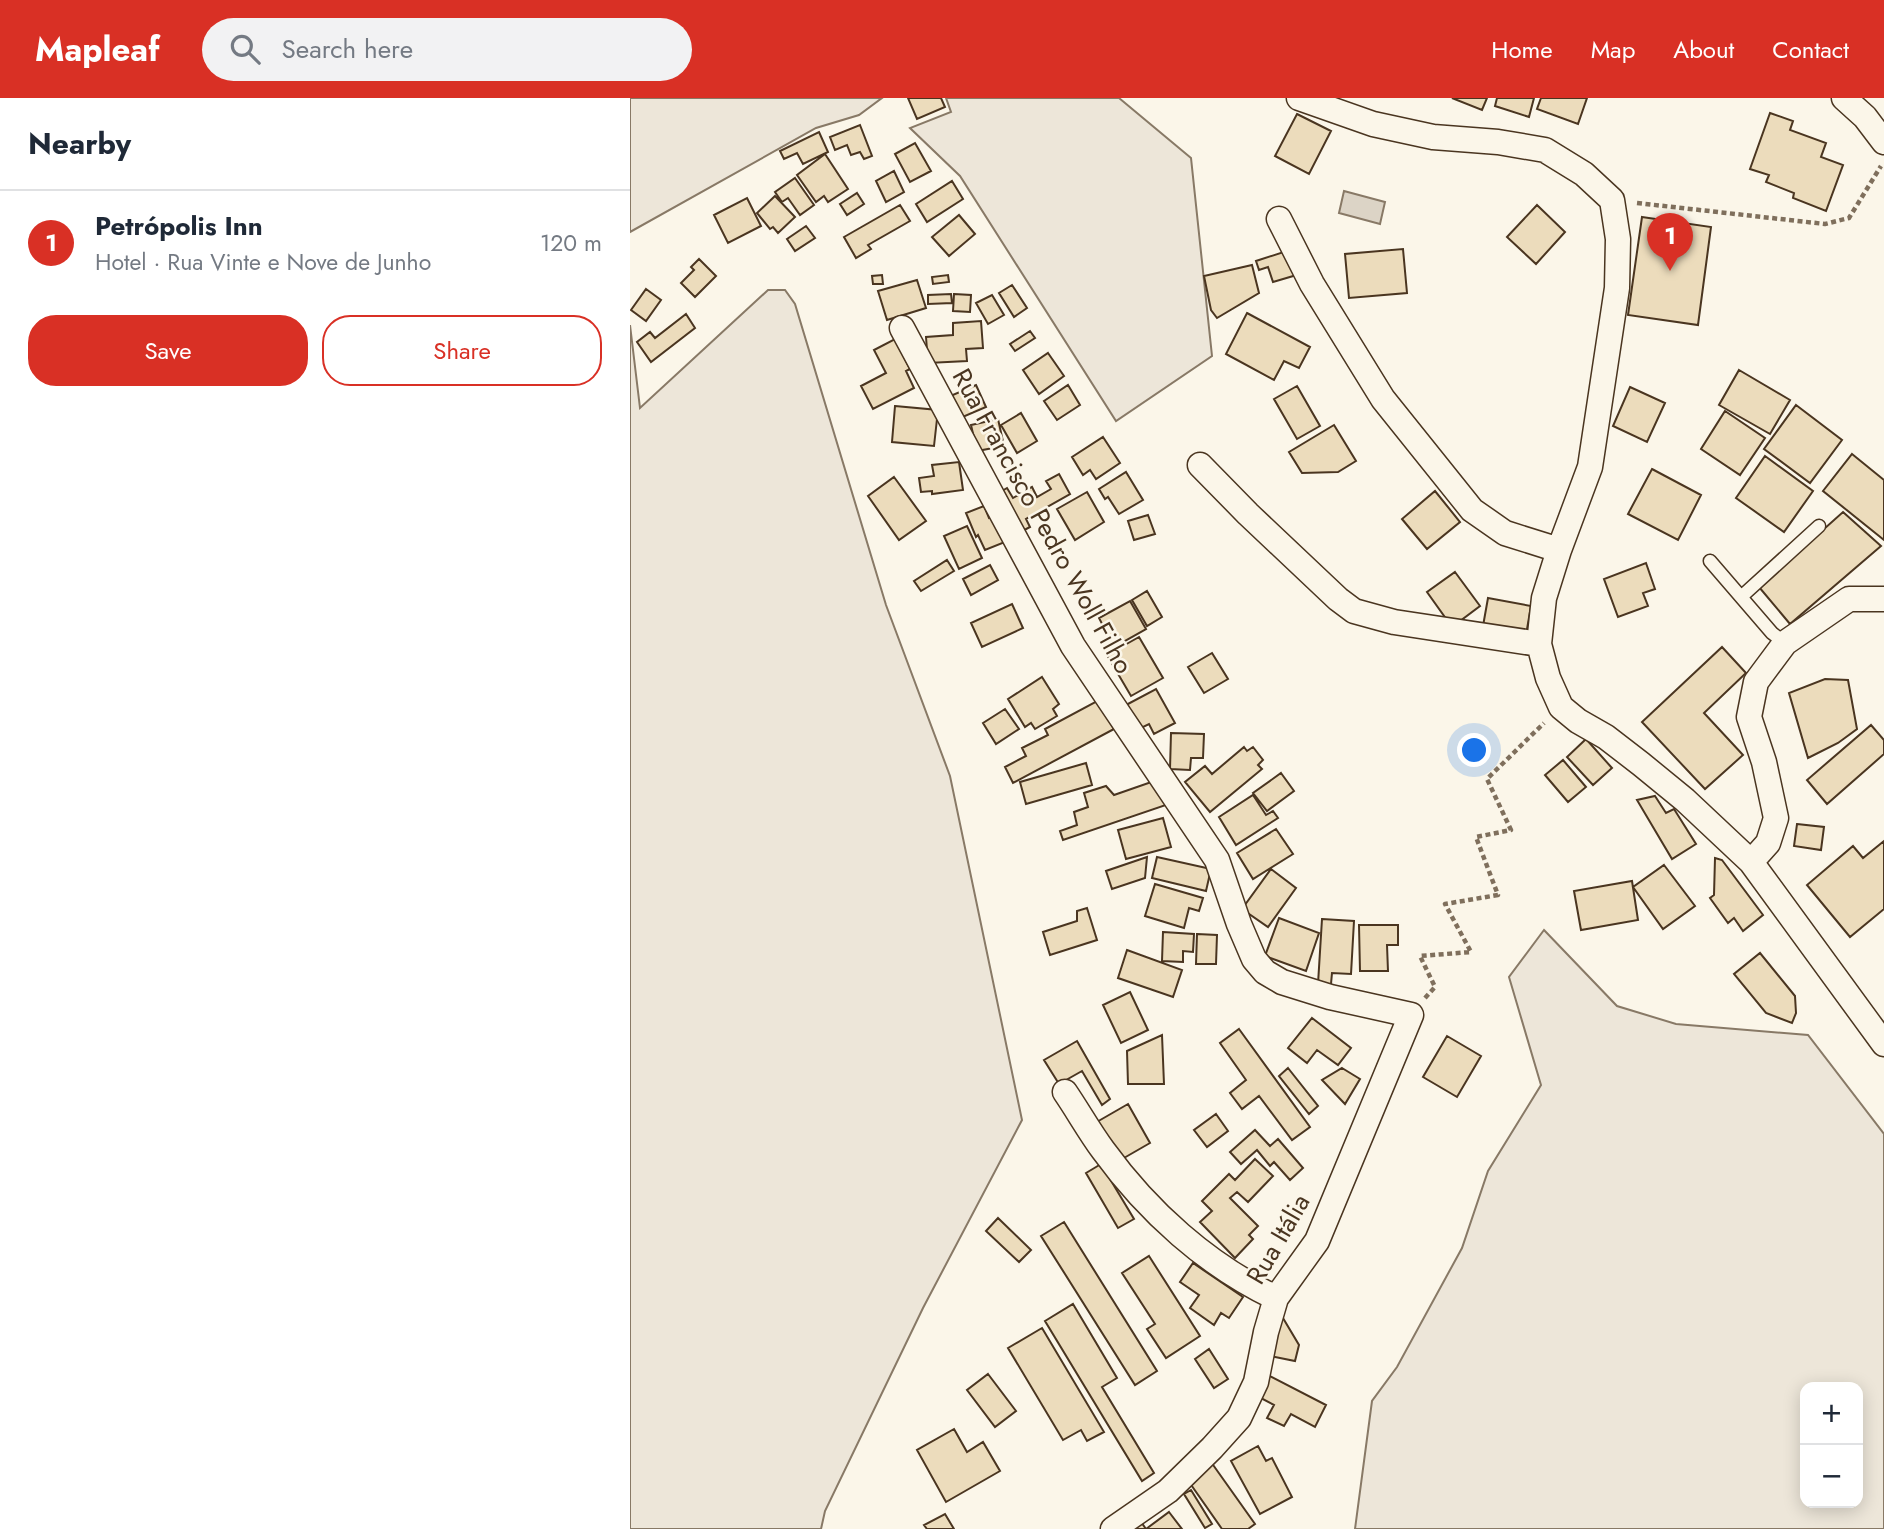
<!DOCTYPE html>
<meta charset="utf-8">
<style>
body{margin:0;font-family:Jost,sans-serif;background:#f2f2f3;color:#1f2937}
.controls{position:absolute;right:21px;bottom:21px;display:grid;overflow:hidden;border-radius:14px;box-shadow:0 4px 18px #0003}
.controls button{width:63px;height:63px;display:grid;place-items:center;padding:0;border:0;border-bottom:2px solid #e0e1e3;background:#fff;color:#1f2937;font:35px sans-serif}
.you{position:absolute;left:845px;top:653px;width:24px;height:24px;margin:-18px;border:5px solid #fff;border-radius:50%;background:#1a73e8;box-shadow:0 0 0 10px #1a73e833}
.badge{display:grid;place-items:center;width:46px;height:46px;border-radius:50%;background:#d93025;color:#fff;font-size:23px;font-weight:700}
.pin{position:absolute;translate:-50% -58px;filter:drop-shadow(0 2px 4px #0008)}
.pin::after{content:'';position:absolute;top:37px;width:24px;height:21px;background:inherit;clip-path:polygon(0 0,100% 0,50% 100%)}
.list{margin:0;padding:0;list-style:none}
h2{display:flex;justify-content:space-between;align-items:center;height:91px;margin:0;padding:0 28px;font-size:30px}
h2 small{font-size:23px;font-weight:400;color:#747a83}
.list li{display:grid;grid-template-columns:46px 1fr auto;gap:21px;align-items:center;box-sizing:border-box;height:105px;padding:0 28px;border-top:2px solid #e0e1e3}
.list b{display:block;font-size:26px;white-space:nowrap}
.list p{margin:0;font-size:23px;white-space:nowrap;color:#747a83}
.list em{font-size:23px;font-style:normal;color:#747a83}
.actions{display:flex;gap:14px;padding:21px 28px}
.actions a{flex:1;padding:16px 0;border:2px solid #d93025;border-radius:28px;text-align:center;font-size:24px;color:#d93025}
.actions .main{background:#d93025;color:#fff}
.icon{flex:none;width:38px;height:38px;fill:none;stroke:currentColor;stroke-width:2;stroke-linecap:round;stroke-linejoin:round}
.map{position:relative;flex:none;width:1254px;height:1431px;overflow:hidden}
header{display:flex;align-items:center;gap:42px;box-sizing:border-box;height:98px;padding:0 35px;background:#d93025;color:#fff}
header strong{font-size:33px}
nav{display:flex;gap:38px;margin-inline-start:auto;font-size:24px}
.search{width:490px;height:63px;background:#f2f2f3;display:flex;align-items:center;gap:18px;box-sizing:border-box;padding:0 24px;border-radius:38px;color:#747a83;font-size:26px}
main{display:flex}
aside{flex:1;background:#fff}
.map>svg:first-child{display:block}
.green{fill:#ede6d9;stroke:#887966;stroke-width:2;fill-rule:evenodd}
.water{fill:#dcd4c6;stroke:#887966;stroke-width:2}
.building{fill:#ecdcbc;stroke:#4a3520;stroke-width:2}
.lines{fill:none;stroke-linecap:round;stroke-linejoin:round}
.lane-casing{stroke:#4a3520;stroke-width:15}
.street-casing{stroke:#4a3520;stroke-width:27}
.path{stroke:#7f6f5c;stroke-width:4.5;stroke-dasharray:5 3.5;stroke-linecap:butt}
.lane{stroke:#fbf6e9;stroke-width:12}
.street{stroke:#fbf6e9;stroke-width:24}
.labels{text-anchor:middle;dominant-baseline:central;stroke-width:5;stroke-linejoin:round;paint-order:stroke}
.street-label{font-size:26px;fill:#4a3520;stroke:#fbf6e9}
</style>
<header>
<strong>Mapleaf</strong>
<div class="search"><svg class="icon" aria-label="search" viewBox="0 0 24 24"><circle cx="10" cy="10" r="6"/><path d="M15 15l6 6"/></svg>Search here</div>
<nav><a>Home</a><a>Map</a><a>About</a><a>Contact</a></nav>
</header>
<main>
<aside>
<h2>Nearby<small></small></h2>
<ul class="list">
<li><span class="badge">1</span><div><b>Petrópolis Inn</b><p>Hotel · Rua Vinte e Nove de Junho</p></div><em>120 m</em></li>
</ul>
<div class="actions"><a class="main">Save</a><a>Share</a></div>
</aside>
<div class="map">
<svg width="1254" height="1431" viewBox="0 0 1254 1431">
<rect width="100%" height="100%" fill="#fbf6e9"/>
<path class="green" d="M 0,0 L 252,0 L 229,17 L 186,30 L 0,134 Z
M 316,0 L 489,0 L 561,60 L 582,258 L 486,323 L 330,78 L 280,30 L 321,14 Z
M 138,192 L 155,192 L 165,206 L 256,507 L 320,678 L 392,1022 L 293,1210 L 195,1413 L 191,1431 L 0,1431 L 0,227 L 10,310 Z
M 914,832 L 987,908 L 1046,926 L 1178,937 L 1254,1036 L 1254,1431 L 725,1431 L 742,1303 L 767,1269 L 832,1150 L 858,1073 L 911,987 L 879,879 ZM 1175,1289 L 1228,1289 L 1228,1405 L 1175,1405 Z"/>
<path class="water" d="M 714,93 L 755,104 L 750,126 L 709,115 Z"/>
<path class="building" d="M 278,0 L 311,0 L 315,9 L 287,21 Z
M 822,0 L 857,0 L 852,12 Z
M 867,0 L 904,0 L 899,19 L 865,8 Z
M 911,0 L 957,0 L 948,26 L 907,11 Z
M 1140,15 L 1163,23 L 1160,32 L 1196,45 L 1191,59 L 1213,67 L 1196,113 L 1163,100 L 1164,95 L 1136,84 L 1139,77 L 1120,71 Z
M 667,16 L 701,33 L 679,76 L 645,58 Z
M 230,27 L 242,58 L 234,61 L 230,54 L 221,57 L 217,47 L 205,52 L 200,39 Z
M 189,34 L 198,54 L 173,66 L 167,55 L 154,61 L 150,53 Z
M 285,45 L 301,73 L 280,84 L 265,56 Z
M 195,56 L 218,91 L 198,104 L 194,98 L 186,104 L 167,77 Z
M 264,73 L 274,94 L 256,104 L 246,83 Z
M 165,80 L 184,107 L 170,117 L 158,100 L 152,104 L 145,94 Z
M 322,83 L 333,101 L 297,124 L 286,106 Z
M 227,95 L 234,106 L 217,117 L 210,106 Z
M 145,98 L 165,119 L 148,135 L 143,129 L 140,131 L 127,115 Z
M 117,100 L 131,128 L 98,145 L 84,117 Z
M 270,107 L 280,123 L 238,147 L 241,151 L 226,160 L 214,139 Z
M 907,107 L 935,134 L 906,166 L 877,139 Z
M 329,117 L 345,136 L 319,158 L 302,139 Z
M 1012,119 L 1081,129 L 1068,227 L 998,217 Z
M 176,128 L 185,140 L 165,153 L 157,141 Z
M 663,151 L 670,176 L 643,184 L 638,169 L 629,172 L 626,163 Z
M 773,151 L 777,195 L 719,200 L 715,156 Z
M 69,161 L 86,178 L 65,199 L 51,185 L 64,172 L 61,169 Z
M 622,167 L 629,195 L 587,220 L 581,212 L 574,178 Z
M 252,177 L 253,186 L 243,186 L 242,178 Z
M 318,177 L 319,184 L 303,186 L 302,179 Z
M 287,182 L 296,210 L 257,222 L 248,193 Z
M 382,187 L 397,210 L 384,219 L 369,195 Z
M 16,191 L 31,202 L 16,223 L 1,212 Z
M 321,196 L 322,205 L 298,206 L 298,197 Z
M 324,196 L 341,197 L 340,214 L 323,213 Z
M 362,197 L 374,217 L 358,226 L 346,205 Z
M 617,215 L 680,249 L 669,270 L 654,263 L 644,282 L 596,256 Z
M 56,216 L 65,230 L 21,264 L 7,244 L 20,234 L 25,240 Z
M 351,223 L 353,250 L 336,251 L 337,263 L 298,265 L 296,239 L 323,237 L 323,225 Z
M 400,233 L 405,240 L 385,253 L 380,246 Z
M 265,241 L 280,271 L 276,273 L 284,290 L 243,311 L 231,288 L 256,275 L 244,252 Z
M 418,255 L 434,278 L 409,296 L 393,272 Z
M 1109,272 L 1160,302 L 1140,336 L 1089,307 Z
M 346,287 L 356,309 L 328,321 L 318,299 Z
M 438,287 L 450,307 L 427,322 L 414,303 Z
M 667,288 L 690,328 L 667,341 L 644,301 Z
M 1000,289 L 1035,305 L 1017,344 L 983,328 Z
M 1166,307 L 1212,342 L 1180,385 L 1134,351 Z
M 265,308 L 308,312 L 304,348 L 262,344 Z
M 1095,313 L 1135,340 L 1110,377 L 1071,351 Z
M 391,315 L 407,343 L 387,355 L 371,327 Z
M 368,321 L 374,348 L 347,353 L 341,327 Z
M 704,327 L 726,363 L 708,374 L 672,375 L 659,354 Z
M 473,339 L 490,365 L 466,381 L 460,372 L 453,377 L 442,359 Z
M 1222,356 L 1254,382 L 1254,442 L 1193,393 Z
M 1135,358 L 1183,393 L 1154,434 L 1106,400 Z
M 329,364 L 333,392 L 302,396 L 302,393 L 291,394 L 289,380 L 304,378 L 302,367 Z
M 1022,371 L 1071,397 L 1048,442 L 998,416 Z
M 496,374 L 513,402 L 489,416 L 478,399 L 475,401 L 469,391 Z
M 429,376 L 440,396 L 396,421 L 400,429 L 387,436 L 365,397 L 377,390 L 383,400 L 402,389 L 407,399 L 421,391 L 416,383 Z
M 264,379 L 296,423 L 269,442 L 238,398 Z
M 805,393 L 830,424 L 797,451 L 772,421 Z
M 457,394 L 474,424 L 445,442 L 427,411 Z
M 354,408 L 359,420 L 364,418 L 375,444 L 355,452 L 348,437 L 346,439 L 336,415 Z
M 1213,414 L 1251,448 L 1160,526 L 1129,489 Z
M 518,417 L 525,436 L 504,442 L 498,423 Z
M 337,428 L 352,460 L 329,471 L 314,438 Z
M 317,462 L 324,473 L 291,493 L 284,483 Z
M 1016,465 L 1025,491 L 1013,495 L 1018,508 L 988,519 L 974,481 Z
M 360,467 L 368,482 L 341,497 L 333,481 Z
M 825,474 L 850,508 L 822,529 L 797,494 Z
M 517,493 L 532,519 L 517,528 L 502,502 Z
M 858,500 L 901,508 L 896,537 L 853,528 Z
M 500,503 L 516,531 L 484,549 L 469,520 Z
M 382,506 L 393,530 L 352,549 L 341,525 Z
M 509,539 L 533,580 L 501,598 L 477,557 Z
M 1092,549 L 1116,575 L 1074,615 L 1113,657 L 1075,691 L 1012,624 Z
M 582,555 L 598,581 L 574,595 L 558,569 Z
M 412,579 L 429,606 L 423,611 L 427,618 L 405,631 L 401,625 L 395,629 L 378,601 Z
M 1195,581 L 1218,582 L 1227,631 L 1208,645 L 1178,660 L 1159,595 Z
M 526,591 L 545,625 L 524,636 L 519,626 L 509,631 L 496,607 Z
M 469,602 L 484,631 L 383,685 L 375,669 L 396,658 L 392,650 L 418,637 L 415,631 Z
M 375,611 L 389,631 L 366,646 L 353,625 Z
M 1241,627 L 1254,642 L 1254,656 L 1197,706 L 1177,682 Z
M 541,635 L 574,636 L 573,660 L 561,660 L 560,672 L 540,671 Z
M 956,641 L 982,670 L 963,687 L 937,659 Z
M 614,649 L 617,653 L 623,649 L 633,662 L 628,667 L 632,671 L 580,714 L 555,684 L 575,668 L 582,676 Z
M 933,662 L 956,689 L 938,704 L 915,677 Z
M 456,665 L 462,687 L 396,706 L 390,684 Z
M 651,675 L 664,693 L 637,713 L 623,695 Z
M 527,682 L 536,707 L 433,742 L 430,733 L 447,727 L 444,714 L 458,709 L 454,695 L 476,688 L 484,697 Z
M 623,697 L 636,717 L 643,713 L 648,720 L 606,747 L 589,719 Z
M 1025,698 L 1036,715 L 1044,711 L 1066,746 L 1042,761 L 1007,702 Z
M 533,720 L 541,749 L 496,761 L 488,732 Z
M 1167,726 L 1194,729 L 1191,752 L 1164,748 Z
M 646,731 L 663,756 L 623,781 L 607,755 Z
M 1254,743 L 1254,811 L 1220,839 L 1177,787 L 1223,748 L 1233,760 Z
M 517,759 L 515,780 L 482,791 L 476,773 Z
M 527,759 L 581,771 L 576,793 L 522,780 Z
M 1085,760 L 1092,762 L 1133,817 L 1113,833 L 1104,820 L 1098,825 L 1080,800 L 1084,797 Z
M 1034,767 L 1065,808 L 1033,831 L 1003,789 Z
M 641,771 L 666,790 L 638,829 L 612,811 Z
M 1002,783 L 1008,822 L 951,832 L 944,793 Z
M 525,786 L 573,800 L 569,813 L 559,810 L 554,830 L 515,818 Z
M 457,810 L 467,842 L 420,857 L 413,834 L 447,823 L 447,813 Z
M 649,820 L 689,835 L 676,873 L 635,858 Z
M 692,821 L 724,823 L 721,876 L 702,875 L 701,886 L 688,886 Z
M 729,827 L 768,827 L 768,847 L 757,847 L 758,873 L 730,873 Z
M 533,834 L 564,836 L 563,854 L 553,853 L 553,864 L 532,863 Z
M 567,836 L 587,837 L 586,866 L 566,866 Z
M 497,852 L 552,872 L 543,899 L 488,880 Z
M 1130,855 L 1165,898 L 1166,915 L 1162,925 L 1136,915 L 1104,876 Z
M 500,894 L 518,932 L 491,945 L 473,907 Z
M 682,920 L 721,950 L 708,967 L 687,952 L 677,965 L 658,950 Z
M 609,931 L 680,1029 L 662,1042 L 629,998 L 612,1011 L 600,995 L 616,982 L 590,945 Z
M 532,937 L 534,986 L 498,986 L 497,953 Z
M 817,938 L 851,958 L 827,999 L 793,979 Z
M 447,943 L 480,1001 L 472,1007 L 452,973 L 429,986 L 414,962 Z
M 658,970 L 688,1008 L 679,1016 L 649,978 Z
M 712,970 L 730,981 L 715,1006 L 692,982 Z
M 498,1006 L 520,1045 L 487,1064 L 465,1025 Z
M 586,1016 L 598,1033 L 577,1049 L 564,1032 Z
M 625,1032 L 640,1048 L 648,1041 L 673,1070 L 660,1082 L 644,1064 L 640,1068 L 627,1052 L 611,1066 L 600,1054 Z
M 625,1061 L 643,1078 L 618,1104 L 607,1094 L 600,1100 L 628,1128 L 619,1137 L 623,1141 L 605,1160 L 570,1124 L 582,1113 L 572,1103 L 599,1076 L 605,1082 Z
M 471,1066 L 504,1121 L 488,1130 L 456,1075 Z
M 368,1120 L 401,1152 L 389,1164 L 356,1133 Z
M 434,1124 L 527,1273 L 505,1287 L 411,1138 Z
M 519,1158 L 570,1238 L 536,1260 L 517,1231 L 525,1226 L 492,1175 Z
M 563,1165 L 613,1199 L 599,1220 L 591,1215 L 584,1227 L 560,1210 L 569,1197 L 550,1184 Z
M 443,1206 L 487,1280 L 472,1289 L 524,1375 L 512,1383 L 415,1223 Z
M 650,1215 L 669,1247 L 665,1263 L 640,1258 Z
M 412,1230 L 474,1334 L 457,1343 L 451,1332 L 433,1342 L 378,1250 Z
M 579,1251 L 598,1281 L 584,1290 L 565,1261 Z
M 358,1276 L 386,1313 L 365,1329 L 337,1292 Z
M 638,1277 L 696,1307 L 685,1329 L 661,1316 L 654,1328 L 637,1320 L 644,1307 L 627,1298 Z
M 324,1331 L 337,1354 L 353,1344 L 370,1373 L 316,1404 L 287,1352 Z
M 628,1348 L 636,1363 L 642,1360 L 662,1399 L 630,1416 L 601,1363 Z
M 581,1364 L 625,1426 L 618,1431 L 592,1431 L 557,1381 Z
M 561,1392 L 582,1426 L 575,1430 L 554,1396 Z
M 539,1414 L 552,1431 L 495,1431 L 509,1421 L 516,1431 Z
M 315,1416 L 324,1431 L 297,1431 L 294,1427 Z"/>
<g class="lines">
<defs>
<path id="lane" d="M 1080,463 L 1142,535 L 1155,545
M 1111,499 L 1189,428"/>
<path id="street" d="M 669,0 L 743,26 L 803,39 L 868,44 L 915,52 L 954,76 L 982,102 L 988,141 L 987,190 L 960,369 L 929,452 L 914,500 L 909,546 L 918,580 L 931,609 L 948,623 L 976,639 L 1011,666 L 1055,702 L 1121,764 L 1254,946
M 1214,0 L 1235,19 L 1254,44
M 649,121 L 682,186 L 753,301 L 842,412 L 875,435 L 929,452
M 272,230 L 443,548 L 587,762 L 609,826 L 624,861 L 635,874 L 652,884 L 700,899 L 781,917 L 687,1143 L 646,1200 L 636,1234 L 626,1284 L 609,1320 L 582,1350 L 538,1393 L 483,1431
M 570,367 L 618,416 L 708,501 L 724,513 L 764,524 L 909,546
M 1121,764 L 1138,745 L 1146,720 L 1134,664 L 1119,619 L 1126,584 L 1155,545 L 1219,501 L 1254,501
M 435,994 C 448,1013 459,1033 473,1052 C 518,1114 577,1167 646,1200"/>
</defs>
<use href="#lane" class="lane-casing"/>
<use href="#street" class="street-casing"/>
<path class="path" d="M 1007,105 L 1195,126 L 1219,120 L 1251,68
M 795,900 L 805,889 L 790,858 L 841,854 L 815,806 L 868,797 L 846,739 L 881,732 L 857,681 L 914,625"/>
<use href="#lane" class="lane"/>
<use href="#street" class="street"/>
</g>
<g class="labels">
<g class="street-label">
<text transform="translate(413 423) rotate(61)">Rua Francisco Pedro Woll Filho</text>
<text transform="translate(648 1141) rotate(-60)">Rua Itália</text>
</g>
</g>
</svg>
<div class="controls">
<button>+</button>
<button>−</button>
</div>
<div class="you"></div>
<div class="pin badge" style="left:1040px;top:173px">1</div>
</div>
</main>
